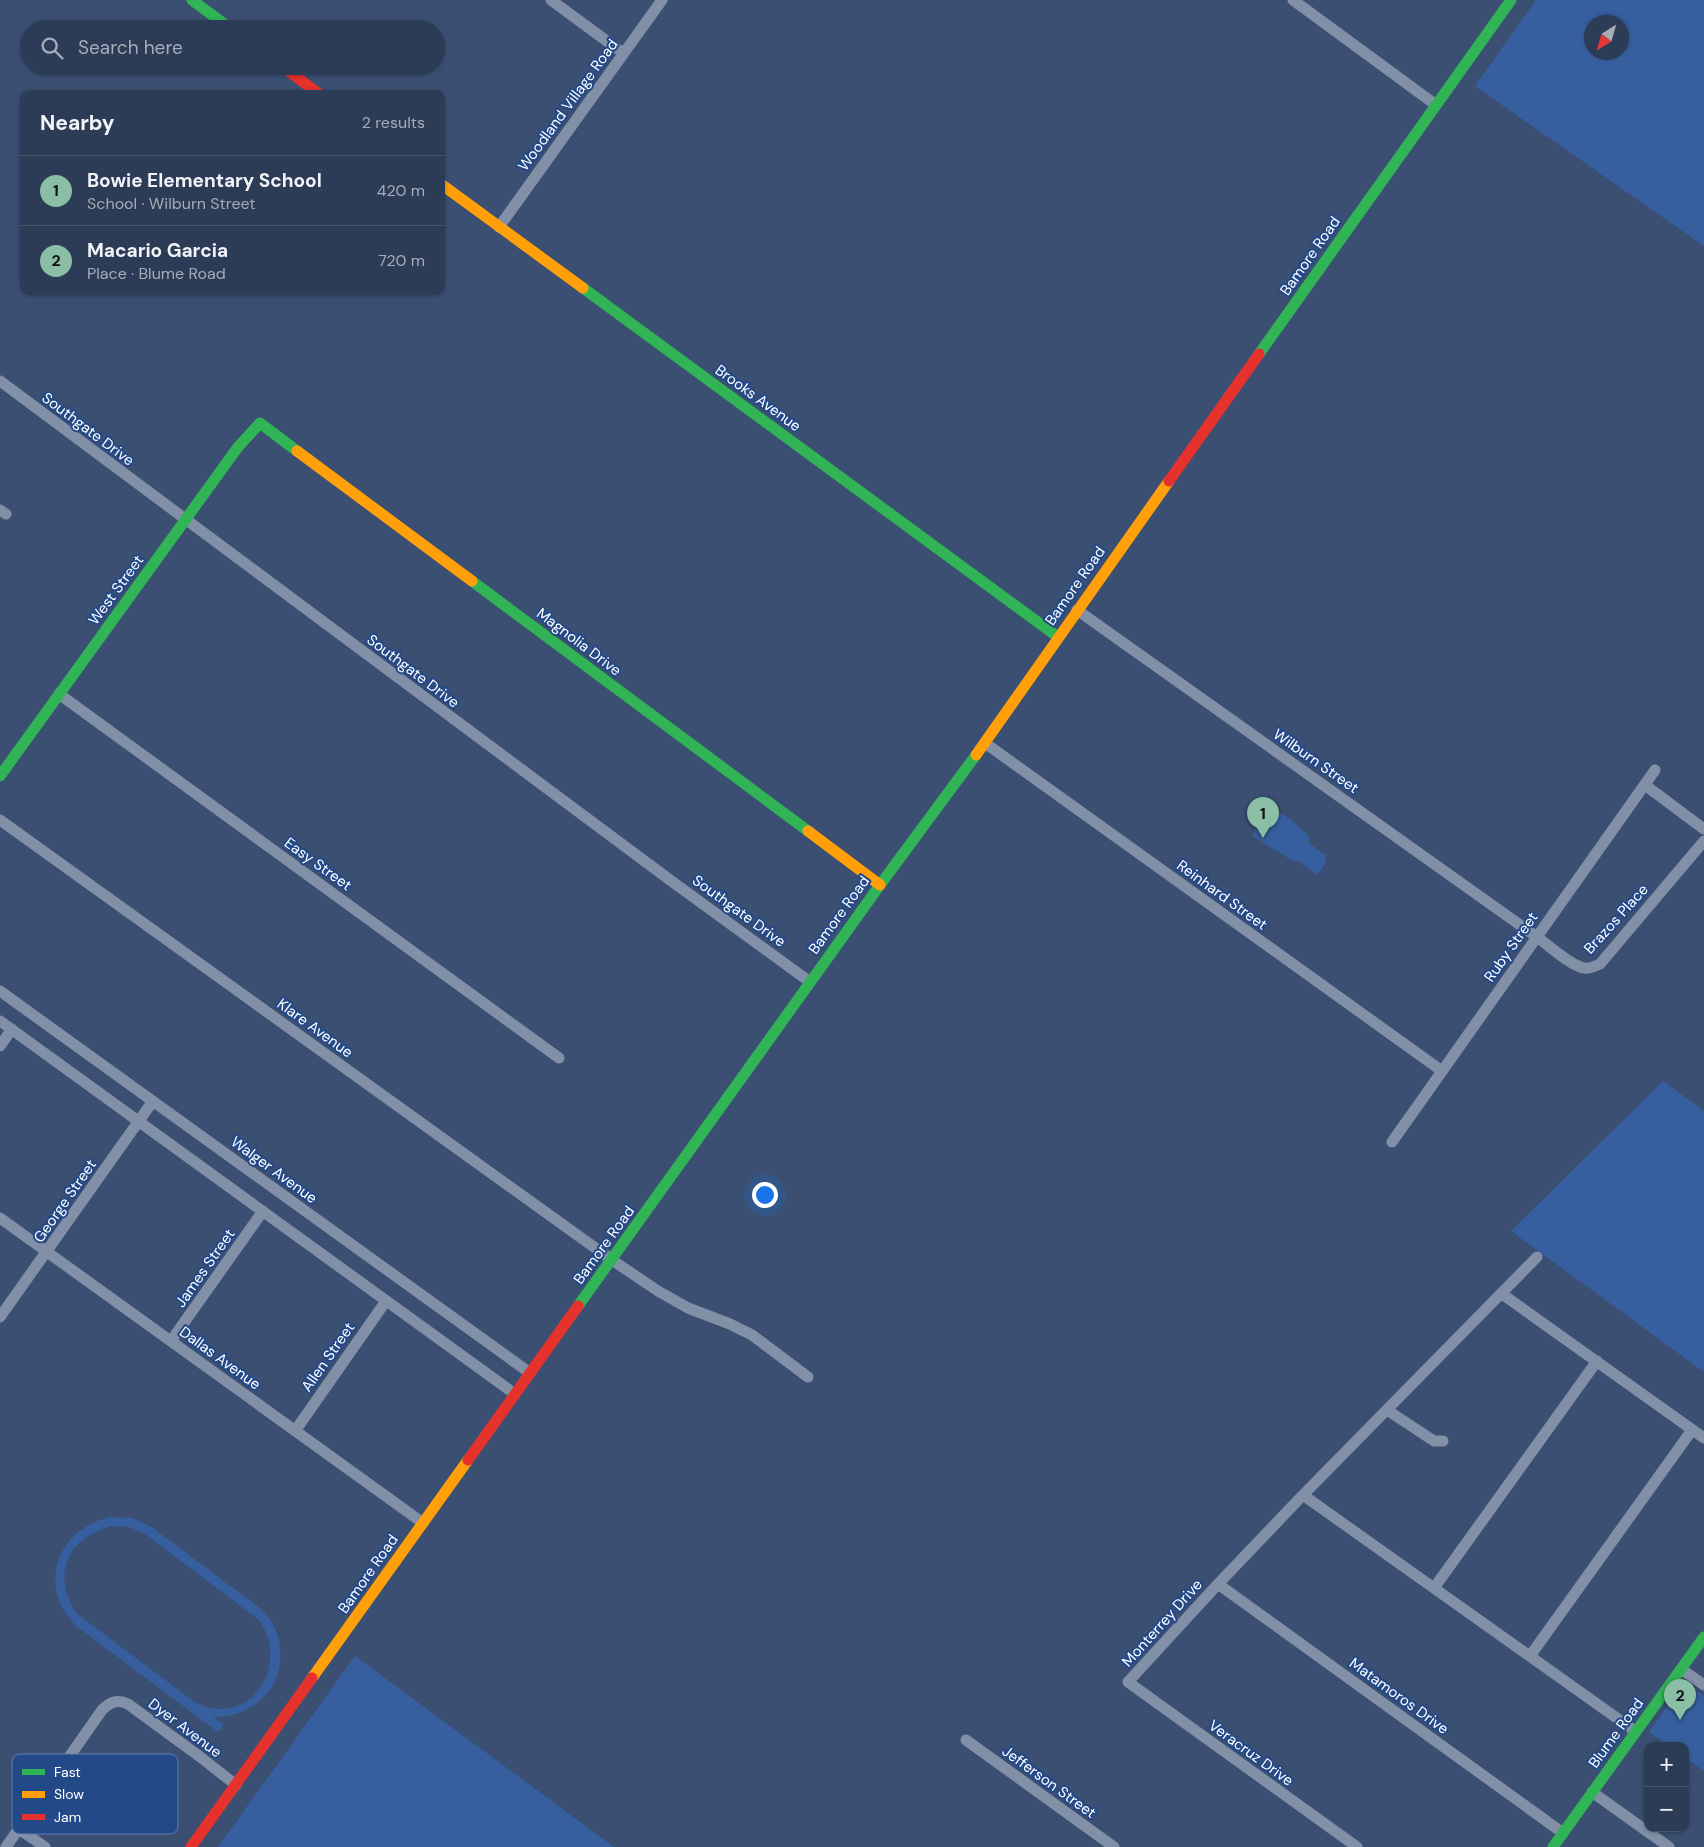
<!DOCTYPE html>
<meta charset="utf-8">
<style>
body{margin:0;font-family:"DM Sans",sans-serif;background:#384660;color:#f1f3f6}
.controls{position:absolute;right:15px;bottom:15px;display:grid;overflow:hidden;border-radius:10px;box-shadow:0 1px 4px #0004}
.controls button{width:45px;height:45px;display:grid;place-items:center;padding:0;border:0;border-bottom:1px solid #48556c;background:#2c3b56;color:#f1f3f6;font:25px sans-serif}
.compass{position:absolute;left:1584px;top:15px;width:45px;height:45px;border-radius:50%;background:#2c3b56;box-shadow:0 1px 4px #0004;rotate:217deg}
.you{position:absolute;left:764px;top:1194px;width:18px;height:18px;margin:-12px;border:4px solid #fff;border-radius:50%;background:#1a73e8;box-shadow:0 0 0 8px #1a73e833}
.badge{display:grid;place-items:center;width:32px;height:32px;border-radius:50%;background:#8abfa5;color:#111;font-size:16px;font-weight:700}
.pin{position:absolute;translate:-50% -41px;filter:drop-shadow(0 1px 2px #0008)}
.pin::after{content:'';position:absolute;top:26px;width:18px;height:15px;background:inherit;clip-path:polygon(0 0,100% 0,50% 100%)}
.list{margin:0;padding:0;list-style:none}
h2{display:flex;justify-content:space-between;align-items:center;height:65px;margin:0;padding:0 20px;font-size:21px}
h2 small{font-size:16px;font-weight:400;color:#a6adb9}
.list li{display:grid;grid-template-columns:32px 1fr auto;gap:15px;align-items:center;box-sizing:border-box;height:70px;padding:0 20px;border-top:1px solid #48556c}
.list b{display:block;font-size:19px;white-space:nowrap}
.list p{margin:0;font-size:16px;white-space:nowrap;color:#a6adb9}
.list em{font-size:16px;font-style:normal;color:#a6adb9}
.icon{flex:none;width:28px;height:28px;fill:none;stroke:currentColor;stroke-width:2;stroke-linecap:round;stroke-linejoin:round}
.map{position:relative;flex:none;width:1704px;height:1847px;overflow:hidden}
.search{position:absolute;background:#2c3b56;box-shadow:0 1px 4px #0004;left:20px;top:20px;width:425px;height:55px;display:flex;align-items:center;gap:12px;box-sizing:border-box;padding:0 18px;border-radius:28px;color:#a6adb9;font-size:19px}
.panel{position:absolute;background:#2c3b56;box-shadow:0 1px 4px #0004;left:20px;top:90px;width:425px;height:205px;border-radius:10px}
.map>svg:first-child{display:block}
.green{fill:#375f9f;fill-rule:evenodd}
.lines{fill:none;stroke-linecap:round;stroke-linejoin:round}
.street{stroke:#8190a7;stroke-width:11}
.fast{stroke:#30b455;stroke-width:11}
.slow{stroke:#ff9f0a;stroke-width:11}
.jam{stroke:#e5322d;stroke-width:11}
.labels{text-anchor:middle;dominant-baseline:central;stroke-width:4;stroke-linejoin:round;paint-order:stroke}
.street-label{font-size:15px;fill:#fff;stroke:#234989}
.key{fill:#234989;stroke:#6580ac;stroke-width:1}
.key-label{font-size:14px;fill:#fff}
</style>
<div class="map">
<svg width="1704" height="1847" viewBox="0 0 1704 1847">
<rect width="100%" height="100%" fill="#3a4f72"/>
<path class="green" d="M 1536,0 L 1704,0 L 1704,246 L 1475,86 ZM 1622,22 L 1622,52 L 1592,52 L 1592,22 Z
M 1268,808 C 1278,808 1304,829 1310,838 L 1308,842 L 1326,856 L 1325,864 L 1317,875 L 1298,861 L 1293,861 L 1253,836 L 1253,834 Z
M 1663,1081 L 1704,1111 L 1704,1372 L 1511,1231 Z
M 111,1517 L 132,1518 L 150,1526 C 176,1545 201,1564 226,1583 C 242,1595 262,1606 272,1623 C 284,1642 283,1669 271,1688 C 258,1708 236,1717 213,1717 L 224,1725 L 218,1732 L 75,1625 C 70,1618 63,1611 60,1603 C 44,1562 71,1525 111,1517 ZM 111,1526 L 129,1527 L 144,1533 L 259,1620 C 287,1658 260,1717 211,1708 C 205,1707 198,1704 193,1701 L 76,1613 C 51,1574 68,1538 111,1526 Z
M 355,1656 L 614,1847 L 218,1847 Z
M 1684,1682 L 1704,1696 L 1704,1771 L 1685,1757 L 1685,1746 L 1669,1746 L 1649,1732 Z"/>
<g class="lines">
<path class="street" d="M 551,0 L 623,53
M 1293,0 L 1436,105
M 499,227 L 662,0
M 0,381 L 670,880 L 810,982
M 0,510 L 6,514
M 1077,610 L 1537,937 C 1548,945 1571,966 1584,968 C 1590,969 1595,966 1600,964 L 1704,841
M 59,694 L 559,1058
M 985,743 L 1442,1071
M 1645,785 L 1704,829
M 0,820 L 612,1260 L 658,1291 L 688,1308 L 730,1324 L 752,1335 L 808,1377
M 0,991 L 530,1373
M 0,1021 L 515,1394
M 0,1046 L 12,1029
M 1392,1142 L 1655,770
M 0,1218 L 423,1523
M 1502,1294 L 1704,1438
M 0,1317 L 153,1101
M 171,1341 L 263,1211
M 1387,1410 L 1434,1441 L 1443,1441
M 295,1431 L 386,1301
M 1303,1495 L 1635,1731
M 1218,1584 L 1563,1833
M 1434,1588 L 1597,1361
M 1530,1656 L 1692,1430
M 1681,1669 L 1704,1685
M 966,1740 L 1114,1847
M 1592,1792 L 1669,1847
M 19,1829 L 45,1847
M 6,1847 L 102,1710 C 110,1702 117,1699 128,1704 L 199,1756 L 236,1785
M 1357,1847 L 1128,1682 L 1218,1584 L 1303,1495 L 1537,1257"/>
<path class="fast" d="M 192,0 L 231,29
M 583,288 L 1058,637
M 1259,354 L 1511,0
M 472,581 L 808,831
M 0,776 L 238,447 L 260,423 L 297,451
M 578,1306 L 880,885 L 976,755
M 1553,1847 L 1704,1637"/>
<path class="slow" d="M 441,184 L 583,288
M 297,451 L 472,581
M 976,755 L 1169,481
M 808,831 L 880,885
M 312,1678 L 468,1460"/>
<path class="jam" d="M 282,66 L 319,94
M 1169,481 L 1259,354
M 468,1460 L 578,1306
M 191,1847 L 312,1678"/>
</g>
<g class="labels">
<g class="street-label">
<text transform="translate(568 105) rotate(-54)">Woodland Village Road</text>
<text transform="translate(1310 256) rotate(-55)">Bamore Road</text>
<text transform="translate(758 398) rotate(36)">Brooks Avenue</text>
<text transform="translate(88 429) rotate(37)">Southgate Drive</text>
<text transform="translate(1075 586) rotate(-55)">Bamore Road</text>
<text transform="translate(116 590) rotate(-54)">West Street</text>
<text transform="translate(579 642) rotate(37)">Magnolia Drive</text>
<text transform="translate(413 671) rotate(37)">Southgate Drive</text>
<text transform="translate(1316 761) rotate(35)">Wilburn Street</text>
<text transform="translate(318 864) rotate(36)">Easy Street</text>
<text transform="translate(1222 895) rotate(36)">Reinhard Street</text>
<text transform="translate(739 911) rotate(36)">Southgate Drive</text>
<text transform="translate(839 915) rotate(-54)">Bamore Road</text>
<text transform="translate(1616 919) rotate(-48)">Brazos Place</text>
<text transform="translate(1511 947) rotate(-55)">Ruby Street</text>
<text transform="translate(315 1028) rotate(36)">Klare Avenue</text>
<text transform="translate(274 1170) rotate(36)">Walger Avenue</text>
<text transform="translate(65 1201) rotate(-55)">George Street</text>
<text transform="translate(604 1245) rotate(-54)">Bamore Road</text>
<text transform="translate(205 1268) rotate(-55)">James Street</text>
<text transform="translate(328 1357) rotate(-55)">Allen Street</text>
<text transform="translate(220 1358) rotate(36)">Dallas Avenue</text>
<text transform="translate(368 1574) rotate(-55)">Bamore Road</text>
<text transform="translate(1162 1623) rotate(-48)">Monterrey Drive</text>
<text transform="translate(1399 1696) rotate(36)">Matamoros Drive</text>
<text transform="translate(185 1728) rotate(37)">Dyer Avenue</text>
<text transform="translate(1616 1733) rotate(-54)">Blume Road</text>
<text transform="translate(1251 1753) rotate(36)">Veracruz Drive</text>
<text transform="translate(1049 1782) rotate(36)">Jefferson Street</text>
</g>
</g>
<rect x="12" y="1754" width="166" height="80" rx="8" class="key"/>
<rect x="22" y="1769" width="23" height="6" fill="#30b455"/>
<rect x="22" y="1791" width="23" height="7" fill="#ff9f0a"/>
<rect x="22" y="1814" width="23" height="6" fill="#e5322d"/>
<g class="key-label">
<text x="54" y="1777">Fast</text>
<text x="54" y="1799">Slow</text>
<text x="54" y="1822">Jam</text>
</g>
</svg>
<div class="controls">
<button>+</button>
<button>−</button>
</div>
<svg class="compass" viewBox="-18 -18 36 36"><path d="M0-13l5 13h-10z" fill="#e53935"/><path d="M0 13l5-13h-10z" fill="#a6adb9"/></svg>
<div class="you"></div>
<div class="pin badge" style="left:1263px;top:838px">1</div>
<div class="pin badge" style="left:1680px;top:1720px">2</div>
<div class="search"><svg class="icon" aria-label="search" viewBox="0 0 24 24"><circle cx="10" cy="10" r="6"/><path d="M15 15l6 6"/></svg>Search here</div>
<section class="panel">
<h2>Nearby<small>2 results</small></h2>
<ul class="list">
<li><span class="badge">1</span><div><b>Bowie Elementary School</b><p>School · Wilburn Street</p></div><em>420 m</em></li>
<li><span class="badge">2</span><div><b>Macario Garcia</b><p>Place · Blume Road</p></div><em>720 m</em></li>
</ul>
</section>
</div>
